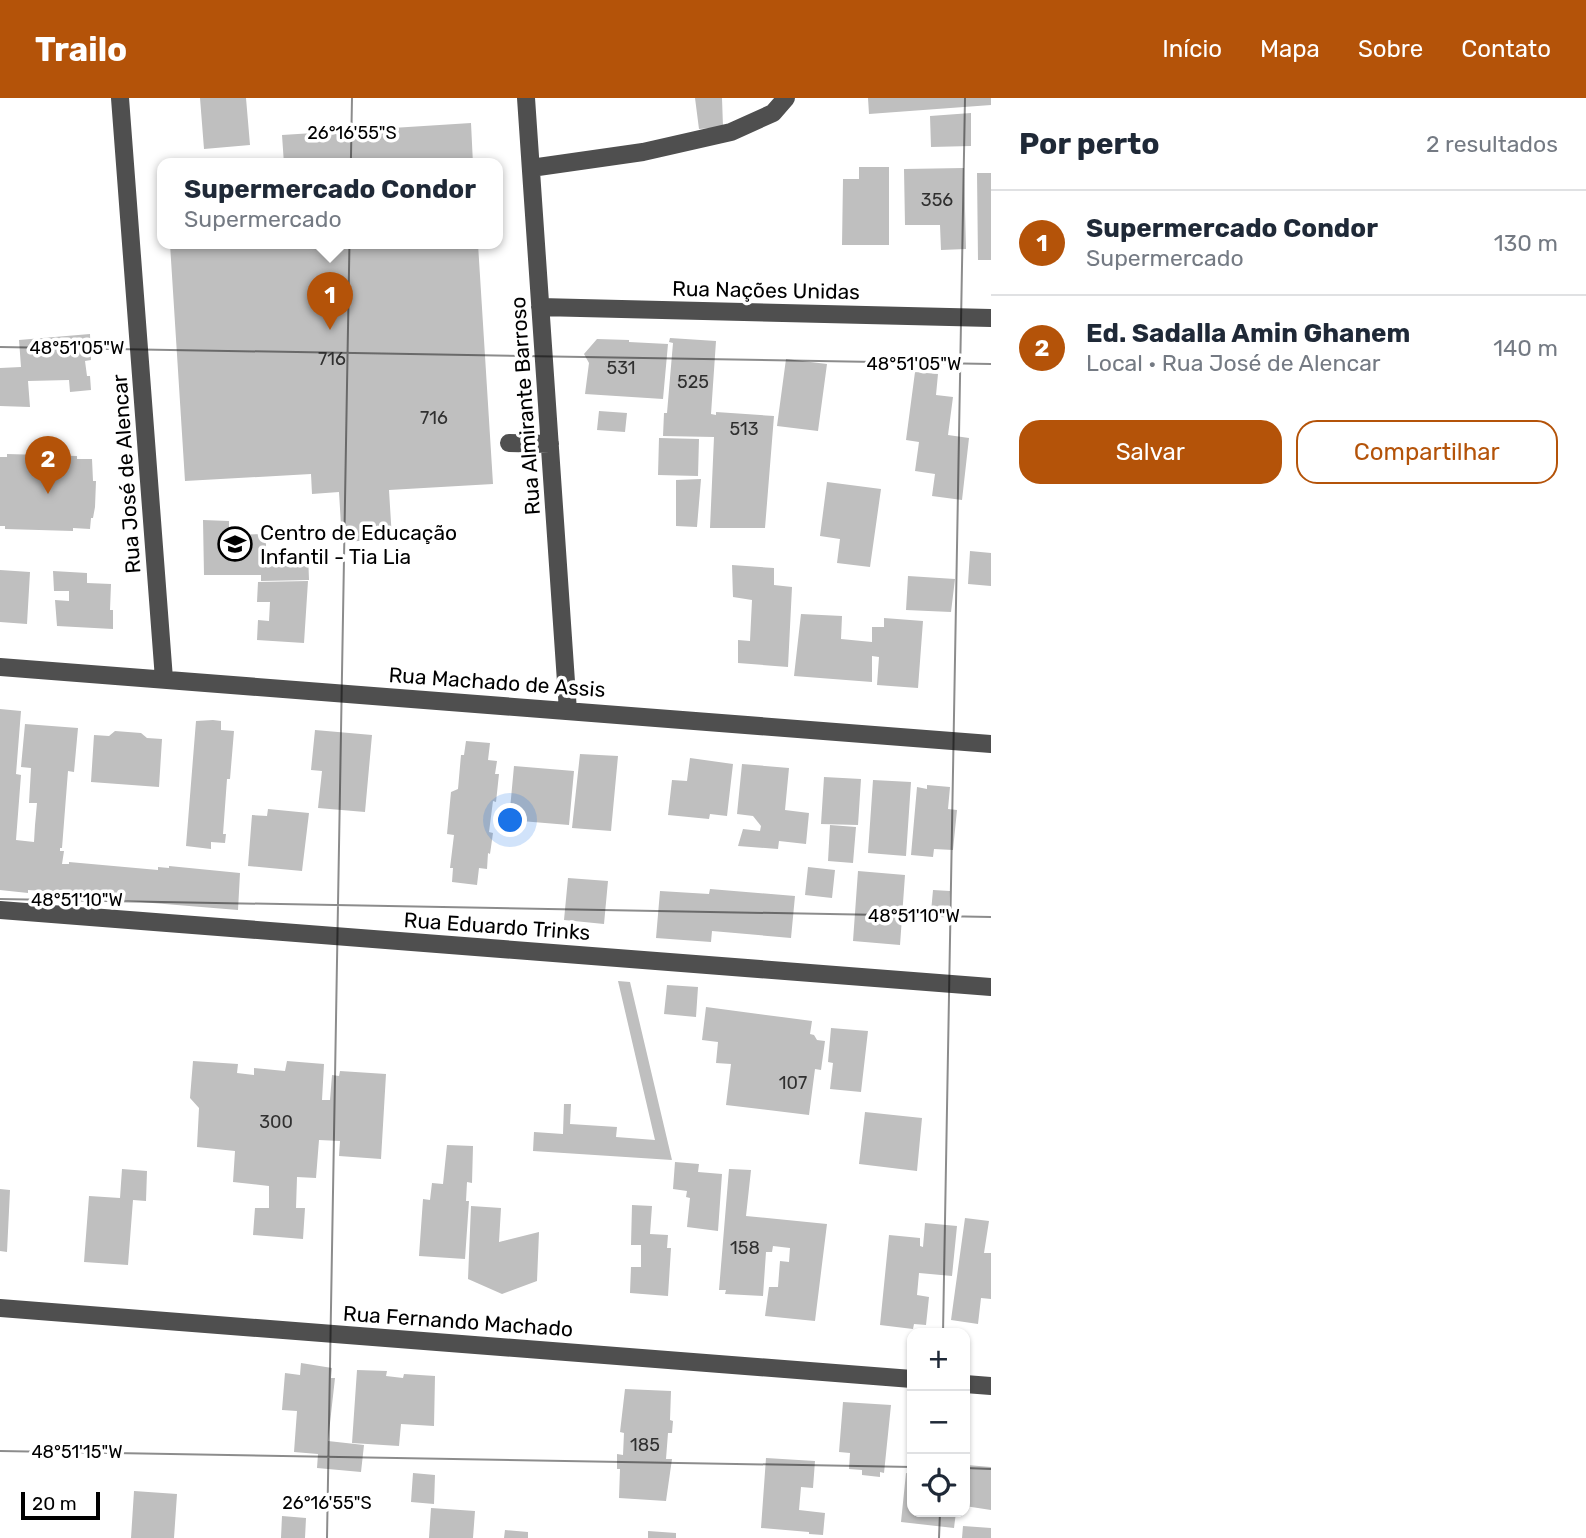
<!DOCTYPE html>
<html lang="pt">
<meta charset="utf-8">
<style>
body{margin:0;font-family:Rubik,sans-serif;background:#f2f2f3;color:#1f2937}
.controls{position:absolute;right:21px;bottom:21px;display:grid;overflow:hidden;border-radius:14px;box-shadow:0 2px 5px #0004}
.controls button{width:63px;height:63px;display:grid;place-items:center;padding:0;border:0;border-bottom:2px solid #e0e1e3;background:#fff;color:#1f2937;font:35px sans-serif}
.scale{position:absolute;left:21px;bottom:18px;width:79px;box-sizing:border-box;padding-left:7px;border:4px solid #000;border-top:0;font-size:19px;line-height:24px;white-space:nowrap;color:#000;-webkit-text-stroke:5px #fff;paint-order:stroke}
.you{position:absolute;left:511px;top:723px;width:24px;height:24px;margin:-18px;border:5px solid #fff;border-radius:50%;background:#1a73e8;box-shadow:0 0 0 10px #1a73e833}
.badge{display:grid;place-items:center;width:46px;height:46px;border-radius:50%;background:#b45309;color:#fff;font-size:23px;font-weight:700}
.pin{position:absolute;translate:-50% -58px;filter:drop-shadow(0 2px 4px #0008)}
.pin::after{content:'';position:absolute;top:37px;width:24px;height:21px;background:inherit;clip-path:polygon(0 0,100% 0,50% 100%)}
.popup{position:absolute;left:157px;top:60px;width:346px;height:91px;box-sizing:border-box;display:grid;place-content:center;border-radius:14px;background:#fff;filter:drop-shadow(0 2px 5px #0005);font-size:23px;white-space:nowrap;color:#747a83}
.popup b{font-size:26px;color:#1f2937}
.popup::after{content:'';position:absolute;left:50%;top:100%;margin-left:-14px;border:14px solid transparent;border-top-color:#fff}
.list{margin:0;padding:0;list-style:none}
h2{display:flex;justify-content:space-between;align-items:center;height:91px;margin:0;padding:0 28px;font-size:30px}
h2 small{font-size:23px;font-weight:400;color:#747a83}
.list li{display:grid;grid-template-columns:46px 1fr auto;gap:21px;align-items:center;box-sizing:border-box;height:105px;padding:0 28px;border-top:2px solid #e0e1e3}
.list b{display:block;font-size:26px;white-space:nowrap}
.list p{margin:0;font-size:23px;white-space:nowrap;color:#747a83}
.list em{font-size:23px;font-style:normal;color:#747a83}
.actions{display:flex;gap:14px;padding:21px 28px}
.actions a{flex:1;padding:16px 0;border:2px solid #b45309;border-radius:21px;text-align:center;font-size:24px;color:#b45309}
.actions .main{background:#b45309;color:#fff}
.icon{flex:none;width:38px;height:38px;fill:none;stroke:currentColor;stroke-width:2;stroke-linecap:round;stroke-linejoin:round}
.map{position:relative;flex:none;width:991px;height:1440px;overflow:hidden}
header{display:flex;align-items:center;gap:42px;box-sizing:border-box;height:98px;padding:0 35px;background:#b45309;color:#fff}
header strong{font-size:33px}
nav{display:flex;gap:38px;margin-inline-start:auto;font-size:24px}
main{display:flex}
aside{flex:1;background:#fff}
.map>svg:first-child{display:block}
.building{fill:#bfbfbf}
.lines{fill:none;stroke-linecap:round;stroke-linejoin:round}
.minor{stroke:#4f4f4f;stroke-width:18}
.ticks{fill:none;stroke:#000;stroke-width:2;stroke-opacity:0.45}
.labels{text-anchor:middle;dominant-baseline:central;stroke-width:7;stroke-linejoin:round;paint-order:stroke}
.number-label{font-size:18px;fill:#303030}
.street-label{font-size:21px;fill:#000;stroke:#fff}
.poi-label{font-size:21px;fill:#000;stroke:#fff;text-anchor:start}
.ticks-label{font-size:18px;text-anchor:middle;fill:#000;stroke:#fff;stroke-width:7;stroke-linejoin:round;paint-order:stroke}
</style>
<header>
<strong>Trailo</strong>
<nav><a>Início</a><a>Mapa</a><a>Sobre</a><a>Contato</a></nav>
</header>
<main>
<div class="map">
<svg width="991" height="1440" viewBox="0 0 991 1440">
<rect width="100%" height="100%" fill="#fff"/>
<path class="building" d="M 200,0 L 246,0 L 250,47 L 204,51 Z
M 695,0 L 722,0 L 723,29 L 699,31 Z
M 868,0 L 991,0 L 991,7 L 869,16 Z
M 971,15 L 971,48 L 931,49 L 930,18 Z
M 471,25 L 473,66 L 284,66 L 282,37 Z
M 859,69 L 889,69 L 889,147 L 842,147 L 843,81 L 859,81 Z
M 964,70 L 966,151 L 941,152 L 940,127 L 905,127 L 904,71 Z
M 977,75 L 991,75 L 991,162 L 978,162 Z
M 170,146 L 478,146 L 493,386 L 389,392 L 392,441 L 342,444 L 339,394 L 312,396 L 311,376 L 185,383 Z
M 90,236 L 91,262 L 85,263 L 87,278 L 90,278 L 91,292 L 70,294 L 69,282 L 28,283 L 30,309 L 0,308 L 0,270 L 21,269 L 19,242 Z
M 670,240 L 716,243 L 711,316 L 716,317 L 716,314 L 774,318 L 765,430 L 710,430 L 714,339 L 663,338 L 664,315 L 667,315 L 673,245 L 669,244 Z
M 597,241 L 629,242 L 629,244 L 668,246 L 663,301 L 585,296 L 589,265 L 584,256 Z
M 786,261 L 827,266 L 818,333 L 777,328 Z
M 915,274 L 938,276 L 936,297 L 953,299 L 948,337 L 969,340 L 962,402 L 932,398 L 935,376 L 915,373 L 919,344 L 906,342 Z
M 599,313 L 627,315 L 625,334 L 597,332 Z
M 659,340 L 699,341 L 698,378 L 658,377 Z
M 7,356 L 77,358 L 77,361 L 92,361 L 93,383 L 96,383 L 95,409 L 93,420 L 91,420 L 90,431 L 73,430 L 73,433 L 5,431 L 5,428 L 0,428 L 0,359 L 7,359 Z
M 701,381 L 697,429 L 676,428 L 676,382 Z
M 827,384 L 881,391 L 870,469 L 837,465 L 840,441 L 820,438 Z
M 203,422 L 229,423 L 229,437 L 266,436 L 266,456 L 308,455 L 309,482 L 261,483 L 261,477 L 204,477 Z
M 970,453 L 991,455 L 991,488 L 968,486 Z
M 732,467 L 774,470 L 774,487 L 792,489 L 788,569 L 738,565 L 738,542 L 750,543 L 752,502 L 733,499 Z
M 0,472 L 30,474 L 27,526 L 0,524 Z
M 53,473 L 87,475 L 87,485 L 111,486 L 110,512 L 113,512 L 113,531 L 57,528 L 55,502 L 69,503 L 69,493 L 54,493 Z
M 908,478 L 955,481 L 951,514 L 906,512 Z
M 308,483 L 304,545 L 257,542 L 258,522 L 269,523 L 270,504 L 257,504 L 258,484 Z
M 801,516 L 842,518 L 841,541 L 872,544 L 872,529 L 884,529 L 884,520 L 923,523 L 918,590 L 877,587 L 879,559 L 872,558 L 872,584 L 794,578 Z
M 0,611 L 21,613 L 16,676 L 21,677 L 16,742 L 34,744 L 35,727 L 37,705 L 29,705 L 31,670 L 21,669 L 25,626 L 78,630 L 74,674 L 68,673 L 62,750 L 60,750 L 60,753 L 64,753 L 62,766 L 69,766 L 69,764 L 158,772 L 158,769 L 169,770 L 169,768 L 240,775 L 238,812 L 67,798 L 67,793 L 60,792 L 60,794 L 28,792 L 28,795 L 0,792 Z
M 213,622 L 221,623 L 221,632 L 234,633 L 230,681 L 227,681 L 223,736 L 226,736 L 225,745 L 211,744 L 211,751 L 186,748 L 196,623 Z
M 315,632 L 372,637 L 365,714 L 318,710 L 322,673 L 311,672 Z
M 115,633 L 141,635 L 147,640 L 162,641 L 159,689 L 91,684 L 94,637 L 109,638 Z
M 466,643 L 490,645 L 488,662 L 497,663 L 495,676 L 499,676 L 496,704 L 493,703 L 489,734 L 493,735 L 490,756 L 488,755 L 487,771 L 479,770 L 477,787 L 452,784 L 453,770 L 450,770 L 454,737 L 447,736 L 451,694 L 458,691 L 461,657 L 464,657 Z
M 580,656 L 618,658 L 611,733 L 572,730 Z
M 690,660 L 733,666 L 727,718 L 710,716 L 709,721 L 668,717 L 672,682 L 687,683 Z
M 742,666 L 789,670 L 785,712 L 809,715 L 806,746 L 779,743 L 778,751 L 738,748 L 743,731 L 760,733 L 761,728 L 753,718 L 737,716 Z
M 514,668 L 574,673 L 569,727 L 509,722 Z
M 824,679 L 861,681 L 858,727 L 821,726 Z
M 873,682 L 911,684 L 906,758 L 868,755 Z
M 927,687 L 950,689 L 948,711 L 957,712 L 953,752 L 934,751 L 933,759 L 911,757 L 917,689 L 927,691 Z
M 268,711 L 309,715 L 302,773 L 248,768 L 252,717 L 267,718 Z
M 830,727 L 856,729 L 853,765 L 828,763 Z
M 808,769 L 835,772 L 832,800 L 805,797 Z
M 858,773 L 905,777 L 900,847 L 853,843 Z
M 568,780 L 608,783 L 604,826 L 564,822 Z
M 710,791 L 795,798 L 791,840 L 712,833 L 711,844 L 656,840 L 660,793 L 709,796 Z
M 933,792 L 950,793 L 949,815 L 931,814 Z
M 618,883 L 630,884 L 672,1062 L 533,1053 L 534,1034 L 563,1036 L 564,1006 L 571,1006 L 570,1026 L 617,1029 L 616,1039 L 655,1042 Z
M 667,887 L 698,889 L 696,919 L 664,916 Z
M 706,909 L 812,923 L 810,936 L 814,937 L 817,942 L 825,943 L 821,972 L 815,971 L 809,1017 L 726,1007 L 731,966 L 716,965 L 718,944 L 702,942 Z
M 831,930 L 868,933 L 861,994 L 830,991 L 833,965 L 828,964 Z
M 193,963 L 238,966 L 237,975 L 254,977 L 254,970 L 285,973 L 287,963 L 324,966 L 322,1002 L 330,1002 L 332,977 L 339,978 L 340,973 L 386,976 L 381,1061 L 339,1058 L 340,1043 L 319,1042 L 316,1080 L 297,1079 L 296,1110 L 305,1110 L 303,1141 L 253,1137 L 255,1110 L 269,1110 L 269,1088 L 233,1084 L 235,1053 L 197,1049 L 199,1010 L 190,1000 Z
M 865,1014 L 922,1020 L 917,1073 L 859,1066 Z
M 447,1047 L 473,1048 L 472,1085 L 467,1084 L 466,1103 L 469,1103 L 465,1161 L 419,1158 L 423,1101 L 430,1102 L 432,1085 L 443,1086 Z
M 675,1064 L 699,1066 L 698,1074 L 722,1076 L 718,1133 L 687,1129 L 690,1100 L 686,1099 L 687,1093 L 673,1091 Z
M 122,1071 L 147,1073 L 146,1103 L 133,1102 L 128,1167 L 84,1164 L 89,1098 L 120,1100 Z
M 729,1071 L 751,1072 L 746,1118 L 827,1126 L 815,1223 L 765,1218 L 769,1189 L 778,1189 L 780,1163 L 789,1164 L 790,1150 L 773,1148 L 772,1154 L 766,1154 L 763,1198 L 725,1196 L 726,1192 L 719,1192 Z
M 0,1091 L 10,1092 L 7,1154 L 0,1153 Z
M 632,1107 L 652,1108 L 650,1136 L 668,1137 L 667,1150 L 671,1150 L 668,1198 L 630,1195 L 631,1169 L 641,1169 L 641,1147 L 631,1147 Z
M 471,1108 L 501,1110 L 499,1144 L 539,1134 L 537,1183 L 502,1196 L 468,1181 Z
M 965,1120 L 989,1123 L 984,1155 L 991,1155 L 991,1201 L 981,1200 L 978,1226 L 951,1222 Z
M 925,1125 L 957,1128 L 952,1178 L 919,1175 L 917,1197 L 929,1199 L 926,1227 L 914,1226 L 913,1231 L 880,1227 L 889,1137 L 920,1140 L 920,1148 L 923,1149 Z
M 301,1265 L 332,1270 L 331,1280 L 335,1280 L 328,1343 L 364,1347 L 361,1374 L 317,1370 L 318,1356 L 294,1354 L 297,1313 L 282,1312 L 285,1275 L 300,1277 Z
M 357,1272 L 387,1273 L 386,1278 L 403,1280 L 404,1276 L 435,1278 L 434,1328 L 401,1326 L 399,1348 L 352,1345 Z
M 625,1291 L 671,1293 L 670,1322 L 673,1323 L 672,1335 L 668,1335 L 666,1361 L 672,1361 L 666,1403 L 619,1400 L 620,1371 L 617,1371 L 617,1356 L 623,1357 L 624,1335 L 620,1334 Z
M 843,1304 L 891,1307 L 884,1375 L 880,1374 L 880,1379 L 862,1377 L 862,1372 L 849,1371 L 850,1355 L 839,1354 Z
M 766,1360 L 815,1363 L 813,1390 L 801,1389 L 799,1412 L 825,1415 L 823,1437 L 809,1436 L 809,1434 L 761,1430 Z
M 967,1367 L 991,1369 L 991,1412 L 965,1408 Z
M 413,1375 L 435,1377 L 434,1406 L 411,1404 Z
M 906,1375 L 912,1376 L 912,1414 L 956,1414 L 954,1430 L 901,1424 Z
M 134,1393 L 177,1396 L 174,1440 L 131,1440 Z
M 431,1410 L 475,1413 L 473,1440 L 429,1440 Z
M 282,1418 L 306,1420 L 305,1440 L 281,1440 Z
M 963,1428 L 991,1430 L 991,1440 L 962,1440 Z
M 505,1432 L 528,1434 L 528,1440 L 504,1440 Z
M 648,1433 L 676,1435 L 676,1440 L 648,1440 Z"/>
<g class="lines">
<path class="minor" d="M 120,0 L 164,581
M 526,0 L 568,613
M 531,70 L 643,54 L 731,34 L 773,15 L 786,0
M 540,209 L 991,220
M 509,345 L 550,346
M 0,569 L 991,646
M 0,812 L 991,889
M 0,1210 L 912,1281
M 965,1286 L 991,1288"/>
</g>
<path class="ticks" d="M 0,249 L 991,266M 0,801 L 991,819M 943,1235 L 965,0M 0,1353 L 912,1369M 965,1370 L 991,1371M 327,1440 L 352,0M 939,1440 L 940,1414"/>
<defs>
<symbol id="school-ring" viewBox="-11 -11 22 22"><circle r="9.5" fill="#fff" stroke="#000" stroke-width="1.5"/><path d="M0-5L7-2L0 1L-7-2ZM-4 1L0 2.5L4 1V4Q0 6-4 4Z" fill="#000"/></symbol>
</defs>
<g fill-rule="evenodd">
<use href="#school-ring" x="216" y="427" width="38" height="38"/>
</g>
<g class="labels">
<g class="number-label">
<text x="937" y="102">356</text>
<text x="332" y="261">716</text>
<text x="621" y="270">531</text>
<text x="693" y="284">525</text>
<text x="434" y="320">716</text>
<text x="744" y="331">513</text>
<text x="793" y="985">107</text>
<text x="276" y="1024">300</text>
<text x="745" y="1150">158</text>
<text x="645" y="1347">185</text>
</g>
<g class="street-label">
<text transform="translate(766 192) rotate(1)">Rua Nações Unidas</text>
<text transform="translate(525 308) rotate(-94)">Rua Almirante Barroso</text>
<text transform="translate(126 376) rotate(-94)">Rua José de Alencar</text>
<text transform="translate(497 584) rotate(4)">Rua Machado de Assis</text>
<text transform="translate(497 828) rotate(4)">Rua Eduardo Trinks</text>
<text transform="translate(458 1223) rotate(4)">Rua Fernando Machado</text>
</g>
<g class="poi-label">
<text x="260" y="434">Centro de Educação<tspan x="260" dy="24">Infantil - Tia Lia</tspan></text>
</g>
</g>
<g class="ticks-label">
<text x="352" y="41">26°16'55"S</text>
<text x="77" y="256">48°51'05"W</text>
<text x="914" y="272">48°51'05"W</text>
<text x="77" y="808">48°51'10"W</text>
<text x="914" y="824">48°51'10"W</text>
<text x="77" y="1360">48°51'15"W</text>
<text x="327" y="1411">26°16'55"S</text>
</g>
</svg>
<div class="controls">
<button>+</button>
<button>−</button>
<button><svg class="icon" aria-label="locate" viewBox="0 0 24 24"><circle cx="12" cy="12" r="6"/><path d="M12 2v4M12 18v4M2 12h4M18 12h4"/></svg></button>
</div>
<div class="scale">20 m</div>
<div class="you"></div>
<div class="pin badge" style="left:330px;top:232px">1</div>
<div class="popup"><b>Supermercado Condor</b>Supermercado</div>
<div class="pin badge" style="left:48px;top:396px">2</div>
</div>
<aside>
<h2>Por perto<small>2 resultados</small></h2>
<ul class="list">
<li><span class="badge">1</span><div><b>Supermercado Condor</b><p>Supermercado</p></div><em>130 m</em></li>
<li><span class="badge">2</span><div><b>Ed. Sadalla Amin Ghanem</b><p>Local · Rua José de Alencar</p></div><em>140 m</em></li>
</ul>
<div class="actions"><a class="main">Salvar</a><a>Compartilhar</a></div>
</aside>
</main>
